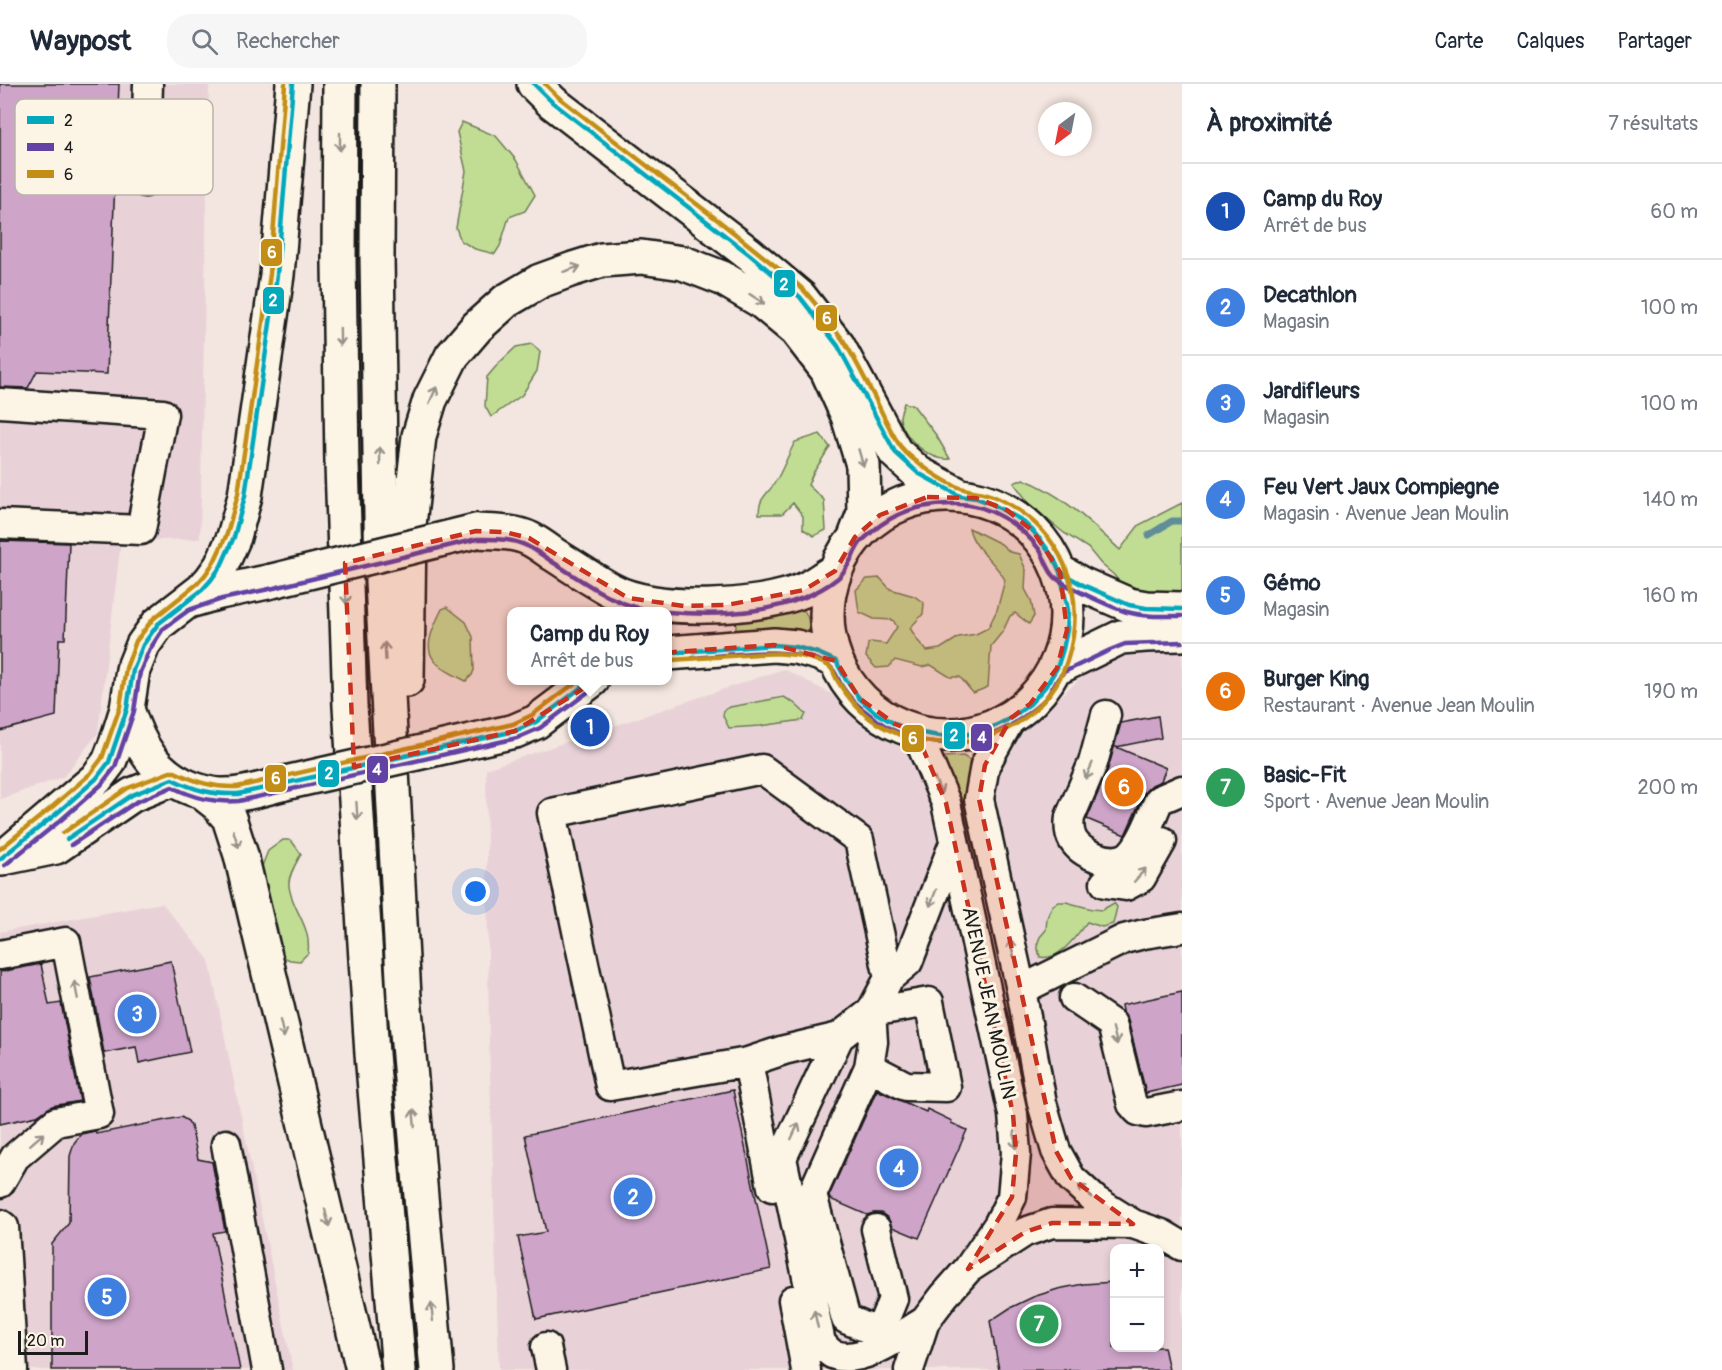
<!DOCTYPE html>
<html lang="fr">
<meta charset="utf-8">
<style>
body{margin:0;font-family:Pangolin,sans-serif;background:#f6f6f7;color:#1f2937}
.controls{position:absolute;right:18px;bottom:18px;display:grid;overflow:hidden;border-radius:12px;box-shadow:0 3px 9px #0003}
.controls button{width:54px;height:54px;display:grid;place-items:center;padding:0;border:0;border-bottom:2px solid #e0e1e3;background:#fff;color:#1f2937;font:30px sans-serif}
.compass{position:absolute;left:1038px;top:18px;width:54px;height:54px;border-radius:50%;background:#fff;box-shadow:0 3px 9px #0003;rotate:212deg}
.scale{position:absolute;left:18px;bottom:15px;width:70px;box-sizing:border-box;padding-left:6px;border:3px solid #1c1c1c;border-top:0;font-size:16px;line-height:21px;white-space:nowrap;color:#1c1c1c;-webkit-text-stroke:4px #fcf5e5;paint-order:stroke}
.you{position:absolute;left:476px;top:808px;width:21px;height:21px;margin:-15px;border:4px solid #fff;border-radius:50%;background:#1a73e8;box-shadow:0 0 0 9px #1a73e833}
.badge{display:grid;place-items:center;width:39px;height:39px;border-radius:50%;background:#c8321e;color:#fff;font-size:20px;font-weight:700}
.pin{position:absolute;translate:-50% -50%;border:3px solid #fff;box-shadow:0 2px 6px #0006}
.popup{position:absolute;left:507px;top:523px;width:165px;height:78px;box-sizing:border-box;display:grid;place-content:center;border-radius:12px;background:#fff;filter:drop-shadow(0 2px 4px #0005);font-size:20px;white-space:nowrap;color:#747a83}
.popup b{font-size:22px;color:#1f2937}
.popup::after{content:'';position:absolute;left:50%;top:100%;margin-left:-12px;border:12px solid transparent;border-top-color:#fff}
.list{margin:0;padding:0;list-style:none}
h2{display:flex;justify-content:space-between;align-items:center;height:78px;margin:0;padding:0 24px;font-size:26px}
h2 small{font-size:20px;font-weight:400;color:#747a83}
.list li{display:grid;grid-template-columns:39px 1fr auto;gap:18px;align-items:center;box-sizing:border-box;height:96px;padding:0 24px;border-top:2px solid #e0e1e3}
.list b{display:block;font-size:22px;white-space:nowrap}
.list p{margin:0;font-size:20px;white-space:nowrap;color:#747a83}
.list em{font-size:20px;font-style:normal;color:#747a83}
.icon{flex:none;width:33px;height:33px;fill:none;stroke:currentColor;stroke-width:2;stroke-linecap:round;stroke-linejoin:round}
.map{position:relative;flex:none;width:1182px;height:1286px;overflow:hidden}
header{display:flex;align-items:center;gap:36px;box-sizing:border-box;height:84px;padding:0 30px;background:#fff;border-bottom:2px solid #e0e1e3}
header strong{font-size:28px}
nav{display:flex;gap:33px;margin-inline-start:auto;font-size:21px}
.search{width:420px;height:54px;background:#f6f6f7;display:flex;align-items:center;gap:15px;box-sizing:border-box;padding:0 21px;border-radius:24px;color:#747a83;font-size:22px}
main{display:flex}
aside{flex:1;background:#fff}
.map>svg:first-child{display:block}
.built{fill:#e8d2d8;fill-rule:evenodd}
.green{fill:#c1dd94;stroke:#6e7c58;stroke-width:1.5}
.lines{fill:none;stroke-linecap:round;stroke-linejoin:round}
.stream{stroke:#5f8d98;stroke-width:7}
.building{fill:#cea4c9;stroke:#1c1c1c;stroke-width:1.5}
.minor-casing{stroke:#1c1c1c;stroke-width:33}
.major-casing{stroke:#1c1c1c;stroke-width:38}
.minor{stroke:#fcf5e5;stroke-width:28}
.major{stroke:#fcf5e5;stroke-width:33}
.major-bridge-casing{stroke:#1c1c1c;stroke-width:38;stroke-linecap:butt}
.major-bridge{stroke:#fcf5e5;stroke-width:33}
.bus-1-casing{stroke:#fcf5e5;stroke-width:9}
.bus-2-casing{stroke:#fcf5e5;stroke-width:9}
.bus-3-casing{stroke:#fcf5e5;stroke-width:9}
.bus-1{stroke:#04a8bd;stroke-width:4.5}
.bus-2{stroke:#6243a4;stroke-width:4.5}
.bus-3{stroke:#c38e16;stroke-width:4.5}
.oneway{stroke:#97938b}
.marked{fill:#c8321e;fill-opacity:0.2;stroke:#c8321e;stroke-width:4.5;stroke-dasharray:12 8;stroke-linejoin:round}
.labels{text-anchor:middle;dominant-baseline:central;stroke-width:6;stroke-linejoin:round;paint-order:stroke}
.street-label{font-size:20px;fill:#1c1c1c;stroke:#fcf5e5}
.key{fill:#fcf5e5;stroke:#b9b4a9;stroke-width:1.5}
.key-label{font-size:16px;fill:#1c1c1c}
.line-badge{stroke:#fcf5e5;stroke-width:2}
.badge-label{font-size:16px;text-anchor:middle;font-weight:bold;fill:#fff}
</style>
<header>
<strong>Waypost</strong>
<div class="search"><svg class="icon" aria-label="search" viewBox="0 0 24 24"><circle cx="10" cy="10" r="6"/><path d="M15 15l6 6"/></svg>Rechercher</div>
<nav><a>Carte</a><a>Calques</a><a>Partager</a></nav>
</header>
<main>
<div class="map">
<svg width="1182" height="1286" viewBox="0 0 1182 1286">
<rect width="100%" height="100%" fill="#f3e5df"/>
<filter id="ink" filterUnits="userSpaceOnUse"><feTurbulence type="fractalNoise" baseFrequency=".0167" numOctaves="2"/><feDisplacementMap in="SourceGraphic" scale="12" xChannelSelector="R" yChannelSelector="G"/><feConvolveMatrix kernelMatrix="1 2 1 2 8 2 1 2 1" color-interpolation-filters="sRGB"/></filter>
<g filter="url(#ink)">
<path class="built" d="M 0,0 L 209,0 L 200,455 L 121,457 L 98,649 L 63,693 L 0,715 Z
M 1182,565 L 1182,1286 L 499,1286 L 489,958 L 486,685 L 784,585 L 961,679 L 1030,640 L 1101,576 ZM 1114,1164 L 1160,1164 L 1160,1264 L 1114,1264 Z
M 162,819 L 209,876 L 293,1286 L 0,1286 L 0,848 Z"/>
<path class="green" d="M 462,38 L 496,52 L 516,76 L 535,111 L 525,127 L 509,133 L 500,162 L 495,170 L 475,165 L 461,157 L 456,144 L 466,87 L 457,48 Z
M 532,260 L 540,268 L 537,287 L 522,311 L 491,333 L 485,322 L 487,293 L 498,280 L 516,263 Z
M 904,319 L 913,321 L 936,351 L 950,375 C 931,378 901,353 900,333 C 900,329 903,323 904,319 Z
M 820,350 L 830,363 L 813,389 L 808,401 L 824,416 L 826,446 L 814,452 L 803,445 L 803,432 L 793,419 L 782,430 L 759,430 C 759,412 768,411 776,397 C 783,385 788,371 795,358 Z
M 1023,395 C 1061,409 1091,439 1120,466 L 1139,441 L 1182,419 L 1182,512 L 1129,510 L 1114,491 L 1101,480 L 1088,464 L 1064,449 L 1031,422 L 1014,399 Z
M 969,444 L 1001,460 L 1010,468 L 1019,470 L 1026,486 L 1025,505 L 1031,516 L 1034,532 L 1029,540 L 1015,529 L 1010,532 L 1003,547 L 991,562 L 988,603 L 973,609 L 960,593 L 950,593 L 931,581 L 922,583 L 895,576 L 889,583 L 876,584 L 866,573 L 868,560 L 871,558 L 886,560 L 897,543 L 893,536 L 874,535 L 859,528 L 856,506 L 867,495 L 880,494 L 890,505 L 914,512 L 924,519 L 923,530 L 910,544 L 918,557 L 927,567 L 940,565 L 959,553 L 976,550 L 988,544 L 997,526 L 1005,496 C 996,478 973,465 969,444 Z
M 799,522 C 809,529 809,538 809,549 L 807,551 L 791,544 L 736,546 L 736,532 Z
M 447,523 L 466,538 L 473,553 L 474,586 L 472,591 L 466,597 C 424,577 421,567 442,525 Z
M 784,613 L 794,619 L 806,630 L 803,636 L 760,642 L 729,644 L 723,632 L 724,626 L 730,623 Z
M 963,672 L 971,677 L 965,718 L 960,718 L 943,676 L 945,673 Z
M 283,756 L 291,756 L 301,770 C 296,779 288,792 289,801 C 289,805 290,807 291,811 C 298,833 311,845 308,869 L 300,877 L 290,876 L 277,870 L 260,787 L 268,767 Z
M 1058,818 L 1066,818 L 1092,825 L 1102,826 L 1114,819 L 1117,823 L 1113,840 L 1102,843 L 1087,838 C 1076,852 1060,877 1040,873 L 1037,861 L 1040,853 L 1046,846 L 1047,834 L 1052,822 Z"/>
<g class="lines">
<path class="stream" d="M 1149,451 L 1172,437 L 1182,437"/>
</g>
<path class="building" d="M 0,0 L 119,0 L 107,290 L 37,287 L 28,304 L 0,303 Z
M 0,457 L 69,459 L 65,555 L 59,555 L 56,632 L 0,647 Z
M 1158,632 L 1161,654 L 1116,663 L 1166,684 L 1161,697 L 1152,701 L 1144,709 L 1125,751 L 1087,735 L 1108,685 L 1121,639 Z
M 171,877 L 190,968 L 139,979 L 136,963 L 104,969 L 90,893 Z
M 41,880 L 49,921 L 61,919 L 80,1017 L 52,1022 L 37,1032 L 0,1040 L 0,888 Z
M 1182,908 L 1182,1001 L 1146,1009 L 1128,936 L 1122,927 L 1121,921 Z
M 733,1006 L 771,1185 L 536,1235 L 518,1153 L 546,1148 L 525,1051 Z
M 877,1006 L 926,1028 L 927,1025 L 952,1037 L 951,1039 L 967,1046 L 919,1154 L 892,1143 L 888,1134 L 881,1129 L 873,1129 L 867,1131 L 830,1115 L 829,1112 Z
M 181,1033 L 188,1037 L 191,1042 L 198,1075 L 212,1078 L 225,1147 L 213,1149 L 240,1286 L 52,1286 L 52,1160 L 69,1139 L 70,1072 L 74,1059 L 81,1050 L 95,1047 L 96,1050 Z
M 1114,1198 L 1114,1263 L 1164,1263 L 1169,1286 L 999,1286 L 990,1237 L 1010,1224 L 1033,1213 L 1058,1205 L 1083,1200 Z"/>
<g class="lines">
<defs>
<path id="minor" d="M 145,98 L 148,0
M 0,319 L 163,330 L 141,446 L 0,440
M 1106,631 L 1093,679 L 1070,733 C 1069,740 1069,749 1073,756 C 1082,771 1112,782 1127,773 C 1142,763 1151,733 1159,716 L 1182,706
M 1011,634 L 985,681 L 979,715 L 1021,906 L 1042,1019 L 1056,1067 L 1071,1094 L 1096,1117 L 1133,1140 L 1162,1150 L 1182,1162
M 916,648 L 946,719 L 1013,1030 L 1016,1069 L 1012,1113 L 998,1141 L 968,1185
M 1105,799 L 1126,802 L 1141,794 L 1162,757
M 0,871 L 66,858 L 99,1030 L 56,1038 L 15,1073 L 0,1099
M 1021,906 L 1124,855 L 1144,850 L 1182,844
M 1074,914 L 1112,940 L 1132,1020 L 1138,1027 L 1146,1029 L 1182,1022
M 839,953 L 782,1074 L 821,1259 C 825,1263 830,1270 835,1271 C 862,1281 903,1250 925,1237
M 748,978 L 772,1103
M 869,983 L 906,1002 L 946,1003 L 929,918 L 871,928 L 839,953 L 784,966 L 748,978 L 610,1002 L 552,729 L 762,685 L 859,756 L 889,894
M 226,1060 L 267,1286
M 0,1140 L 4,1143 L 13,1286
M 876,1145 L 893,1215 L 879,1249 L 846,1235 L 812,1111 L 869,983 L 873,958 L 871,928 L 889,894 L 908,878 L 954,759
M 793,1216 L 806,1286
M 546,1263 L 551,1286
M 909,1286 L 925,1237 L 944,1212 L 968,1185 L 1025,1148 L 1052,1139 L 1133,1140"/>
<path id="major" d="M 340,0 L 339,178 L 342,380 L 350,622 L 372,970 L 399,1286
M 378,0 L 377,173 L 382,498 L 404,913 L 422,1124 L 437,1286
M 534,0 L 552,18 L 749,170 L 800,213 L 838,262 L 895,368 L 918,389 L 959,411
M827 531a120 120 0 1 1 240 0a120 120 0 1 1-240 0Z
M 476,447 C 494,448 514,447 530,455 C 538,459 546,465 553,470 C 572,482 591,495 611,506 C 653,530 760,525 804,506 C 814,501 824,493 835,487
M 1060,488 L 1083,501 L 1129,521 L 1146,524 L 1182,525
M 189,517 L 220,508 L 272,497
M 668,569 L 774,561 L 796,563 L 818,569 L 836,577
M 1057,584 L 1121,553 L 1146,551 L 1182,550
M 407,596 L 409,441 L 419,352 L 430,316 L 452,272 L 477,243 L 506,217 L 540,197 L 573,185 L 602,176 L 641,173 L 683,179 L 722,194 L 761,217 L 796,246 L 827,286 L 848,332 L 863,381 L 864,429 L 855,453
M 127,625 C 139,662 155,691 193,705 C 202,708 211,711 220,711 C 242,712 264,704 285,699
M 479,655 L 515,647 L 536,638 L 592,596
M 203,709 L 217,720 L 229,734 L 241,771 L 363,1286
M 8,773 L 56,763 L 132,711 L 172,695
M 2,775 L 96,695 L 109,678 L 116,660 L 127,625 L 133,586 L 143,561 L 158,540 L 202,506 L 211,496 L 221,482 L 234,453 L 245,412 L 277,191 L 293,0"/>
</defs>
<use href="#minor" class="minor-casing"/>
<use href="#major" class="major-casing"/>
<use href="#minor" class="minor"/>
<use href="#major" class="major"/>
<defs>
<path id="major-bridge" d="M 272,497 L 476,447
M 285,699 L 479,655"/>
</defs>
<use href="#major-bridge" class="major-bridge-casing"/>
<use href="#major-bridge" class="major-bridge"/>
<defs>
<path id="bus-1" d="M 534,0 L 552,18 L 749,170 L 800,213 L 838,262 L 895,368 L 918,389 L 960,412 L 976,414 L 992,420 L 1021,436 L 1033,447 L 1053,473 L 1060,488 L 1068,526 L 1067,546 L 1063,565 L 1057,584 L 1045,603 L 1030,620 L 1011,634 L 989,645 L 965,651 L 940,652 L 916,648 L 895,640 L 876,629 L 859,614 L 846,596 L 836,577 L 818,569 L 796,563 L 774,561 L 668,569
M 1040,455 L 1053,473 L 1060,488 L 1083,501 L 1129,521 L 1146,524 L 1182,525
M 67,755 L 132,711 L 172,695 C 194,706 213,711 238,710 L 515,647 L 536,638 L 591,596
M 0,775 L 56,730 L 96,695 L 109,678 L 127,625 L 133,586 L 143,561 L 158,540 L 202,506 L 211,496 L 221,482 L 234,453 L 245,412 L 277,191 L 293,0"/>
<path id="bus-2" d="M 668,528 C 723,533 794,529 838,494 C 848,486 853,469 860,459 C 864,454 869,451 873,447 C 897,426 926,419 958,420 C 988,420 1021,441 1039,465 C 1045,473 1047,485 1054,492 C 1061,501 1116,525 1127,528 C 1145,533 1164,532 1182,532
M 693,574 C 732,571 793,560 828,581 C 836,586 838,597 843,604 C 849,613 857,621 865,627 C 917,672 984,668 1035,624 C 1040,620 1045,616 1048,611 C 1054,603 1056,595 1064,588 L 1110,566 L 1125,560 L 1182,558
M 71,761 L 136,718 L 172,703 C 194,714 214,719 239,717 L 517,654 L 540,644 L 596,602
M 5,781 L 61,736 L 101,701 L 115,683 L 134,627 L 140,588 L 150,565 L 163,545 L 189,526 L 222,515 L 274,504 L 477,455 C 493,455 512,454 527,462 C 536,466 543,472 551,477 C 586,499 617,524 660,528"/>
<path id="bus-3" d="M 545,0 L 557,12 C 611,54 665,96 719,137 C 739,153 759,169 779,185 C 789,194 800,201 808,211 C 820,225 832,241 843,256 C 855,274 864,294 874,312 C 881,327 892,351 901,363 C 912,377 948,401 964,405 C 975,408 985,408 995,413 C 1062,444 1089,508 1067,577 C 1056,612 1021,644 986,653 C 939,666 884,656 852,617 C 846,610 841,603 837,596 C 835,592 834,588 831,584 C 828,580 820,578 815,576 C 787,566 761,570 732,572 C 711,573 690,575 669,576
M 63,749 L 128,704 L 170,688 L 175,688 C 196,698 214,704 237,703 L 513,640 L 532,631 L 579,596
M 0,765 L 51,724 L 90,690 L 102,674 L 120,623 L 126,584 L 136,557 L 153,535 L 197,500 L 205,491 L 214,478 L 227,450 L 238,410 L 270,190 L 285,0"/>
</defs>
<use href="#bus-1" class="bus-1-casing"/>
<use href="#bus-2" class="bus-2-casing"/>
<use href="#bus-3" class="bus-3-casing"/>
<use href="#bus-1" class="bus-1"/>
<use href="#bus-2" class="bus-2"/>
<use href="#bus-3" class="bus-3"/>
</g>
<defs><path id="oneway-shaft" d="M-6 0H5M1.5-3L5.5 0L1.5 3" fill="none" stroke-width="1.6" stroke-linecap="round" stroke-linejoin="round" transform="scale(1.5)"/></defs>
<g class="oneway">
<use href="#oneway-shaft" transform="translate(340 58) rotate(90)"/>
<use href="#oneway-shaft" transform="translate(572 185) rotate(-18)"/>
<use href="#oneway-shaft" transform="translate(757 215) rotate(33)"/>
<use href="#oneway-shaft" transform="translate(340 253) rotate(89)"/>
<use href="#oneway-shaft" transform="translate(433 311) rotate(-66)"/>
<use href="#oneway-shaft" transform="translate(380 372) rotate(-91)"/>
<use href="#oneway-shaft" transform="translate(861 374) rotate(74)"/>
<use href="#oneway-shaft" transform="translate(346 511) rotate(88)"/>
<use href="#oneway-shaft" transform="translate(385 567) rotate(-93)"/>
<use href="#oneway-shaft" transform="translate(1089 687) rotate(113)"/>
<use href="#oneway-shaft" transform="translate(938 702) rotate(66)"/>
<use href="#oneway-shaft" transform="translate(357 727) rotate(86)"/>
<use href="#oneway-shaft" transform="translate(236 755) rotate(72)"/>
<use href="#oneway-shaft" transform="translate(1140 791) rotate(-49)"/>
<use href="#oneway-shaft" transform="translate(933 814) rotate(111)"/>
<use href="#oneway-shaft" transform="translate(1012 864) rotate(-102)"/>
<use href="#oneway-shaft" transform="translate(76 906) rotate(-101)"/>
<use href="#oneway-shaft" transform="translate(282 945) rotate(77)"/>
<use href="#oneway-shaft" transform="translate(1115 952) rotate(76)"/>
<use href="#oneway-shaft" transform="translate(414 1034) rotate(-95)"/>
<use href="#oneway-shaft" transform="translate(795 1047) rotate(-65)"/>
<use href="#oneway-shaft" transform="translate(37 1055) rotate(-40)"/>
<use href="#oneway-shaft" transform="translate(1015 1056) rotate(85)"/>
<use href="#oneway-shaft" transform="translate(1085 1107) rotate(-137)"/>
<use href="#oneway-shaft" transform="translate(327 1134) rotate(77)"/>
<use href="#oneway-shaft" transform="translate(432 1228) rotate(-96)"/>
<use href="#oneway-shaft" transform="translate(816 1235) rotate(-102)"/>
</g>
</g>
<path class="marked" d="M 927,413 L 976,414 L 1007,426 L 1033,447 L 1060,488 L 1067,546 L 1057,584 L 1030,620 L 1011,634 L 985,681 L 979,715 L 1056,1067 L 1071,1094 L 1133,1140 L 1052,1139 L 1025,1148 L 968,1185 L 1012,1113 L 1016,1069 L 1013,1030 L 946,719 L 916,648 L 895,640 L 859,614 L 836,577 L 774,561 L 674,568 L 626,578 L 515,647 L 354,683 L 345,479 L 476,447 L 505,448 L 529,454 L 628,514 L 684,522 L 727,521 L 804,506 L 835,487 L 855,453 L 880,431 Z"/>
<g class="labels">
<g class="street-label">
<text transform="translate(989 919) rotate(78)">AVENUE JEAN MOULIN</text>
</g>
</g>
<rect x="15" y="15" width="198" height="96" rx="9" class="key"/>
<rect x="27" y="32" width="27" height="8" fill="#04a8bd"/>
<rect x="27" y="59" width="27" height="8" fill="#6243a4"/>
<rect x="27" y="86" width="27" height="8" fill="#c38e16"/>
<g class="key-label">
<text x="64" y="42">2</text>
<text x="64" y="69">4</text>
<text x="64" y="96">6</text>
</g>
<g class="line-badge">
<rect x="260" y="154" width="23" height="29" rx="6" fill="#c38e16"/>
<rect x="773" y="185" width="23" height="29" rx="6" fill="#04a8bd"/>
<rect x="262" y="202" width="23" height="29" rx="6" fill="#04a8bd"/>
<rect x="815" y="220" width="23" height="28" rx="6" fill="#c38e16"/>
<rect x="943" y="637" width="23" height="29" rx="6" fill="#04a8bd"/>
<rect x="970" y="639" width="23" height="29" rx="6" fill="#6243a4"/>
<rect x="901" y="640" width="24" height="29" rx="6" fill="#c38e16"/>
<rect x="366" y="671" width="23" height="29" rx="6" fill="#6243a4"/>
<rect x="317" y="675" width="23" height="29" rx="6" fill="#04a8bd"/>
<rect x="264" y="680" width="23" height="29" rx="6" fill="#c38e16"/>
</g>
<g class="badge-label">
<text x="272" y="174">6</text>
<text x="784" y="206">2</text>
<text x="273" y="222">2</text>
<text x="827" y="240">6</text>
<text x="954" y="657">2</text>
<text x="982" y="659">4</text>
<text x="913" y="660">6</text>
<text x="377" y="691">4</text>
<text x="329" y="695">2</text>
<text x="276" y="700">6</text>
</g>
</svg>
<div class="controls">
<button>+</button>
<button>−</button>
</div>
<svg class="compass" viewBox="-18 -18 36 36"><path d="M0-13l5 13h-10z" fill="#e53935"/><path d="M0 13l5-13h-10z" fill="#747a83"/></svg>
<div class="scale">20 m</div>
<div class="you"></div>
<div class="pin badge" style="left:590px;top:643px;background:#1a4fb4">1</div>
<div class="popup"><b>Camp du Roy</b>Arrêt de bus</div>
<div class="pin badge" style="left:633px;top:1113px;background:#3f7fe0">2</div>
<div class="pin badge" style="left:137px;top:930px;background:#3f7fe0">3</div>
<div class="pin badge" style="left:899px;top:1084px;background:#3f7fe0">4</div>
<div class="pin badge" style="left:107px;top:1213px;background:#3f7fe0">5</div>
<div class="pin badge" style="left:1124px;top:703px;background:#e8710a">6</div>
<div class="pin badge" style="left:1039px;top:1240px;background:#2e9e5b">7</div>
</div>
<aside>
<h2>À proximité<small>7 résultats</small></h2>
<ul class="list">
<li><span class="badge" style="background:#1a4fb4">1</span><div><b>Camp du Roy</b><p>Arrêt de bus</p></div><em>60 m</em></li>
<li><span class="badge" style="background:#3f7fe0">2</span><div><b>Decathlon</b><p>Magasin</p></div><em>100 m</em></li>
<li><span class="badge" style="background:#3f7fe0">3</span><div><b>Jardifleurs</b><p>Magasin</p></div><em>100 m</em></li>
<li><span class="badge" style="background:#3f7fe0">4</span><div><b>Feu Vert Jaux Compiegne</b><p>Magasin · Avenue Jean Moulin</p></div><em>140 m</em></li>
<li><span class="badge" style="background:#3f7fe0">5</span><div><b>Gémo</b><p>Magasin</p></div><em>160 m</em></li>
<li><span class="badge" style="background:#e8710a">6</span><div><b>Burger King</b><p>Restaurant · Avenue Jean Moulin</p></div><em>190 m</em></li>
<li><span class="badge" style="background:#2e9e5b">7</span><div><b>Basic-Fit</b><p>Sport · Avenue Jean Moulin</p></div><em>200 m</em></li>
</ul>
</aside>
</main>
